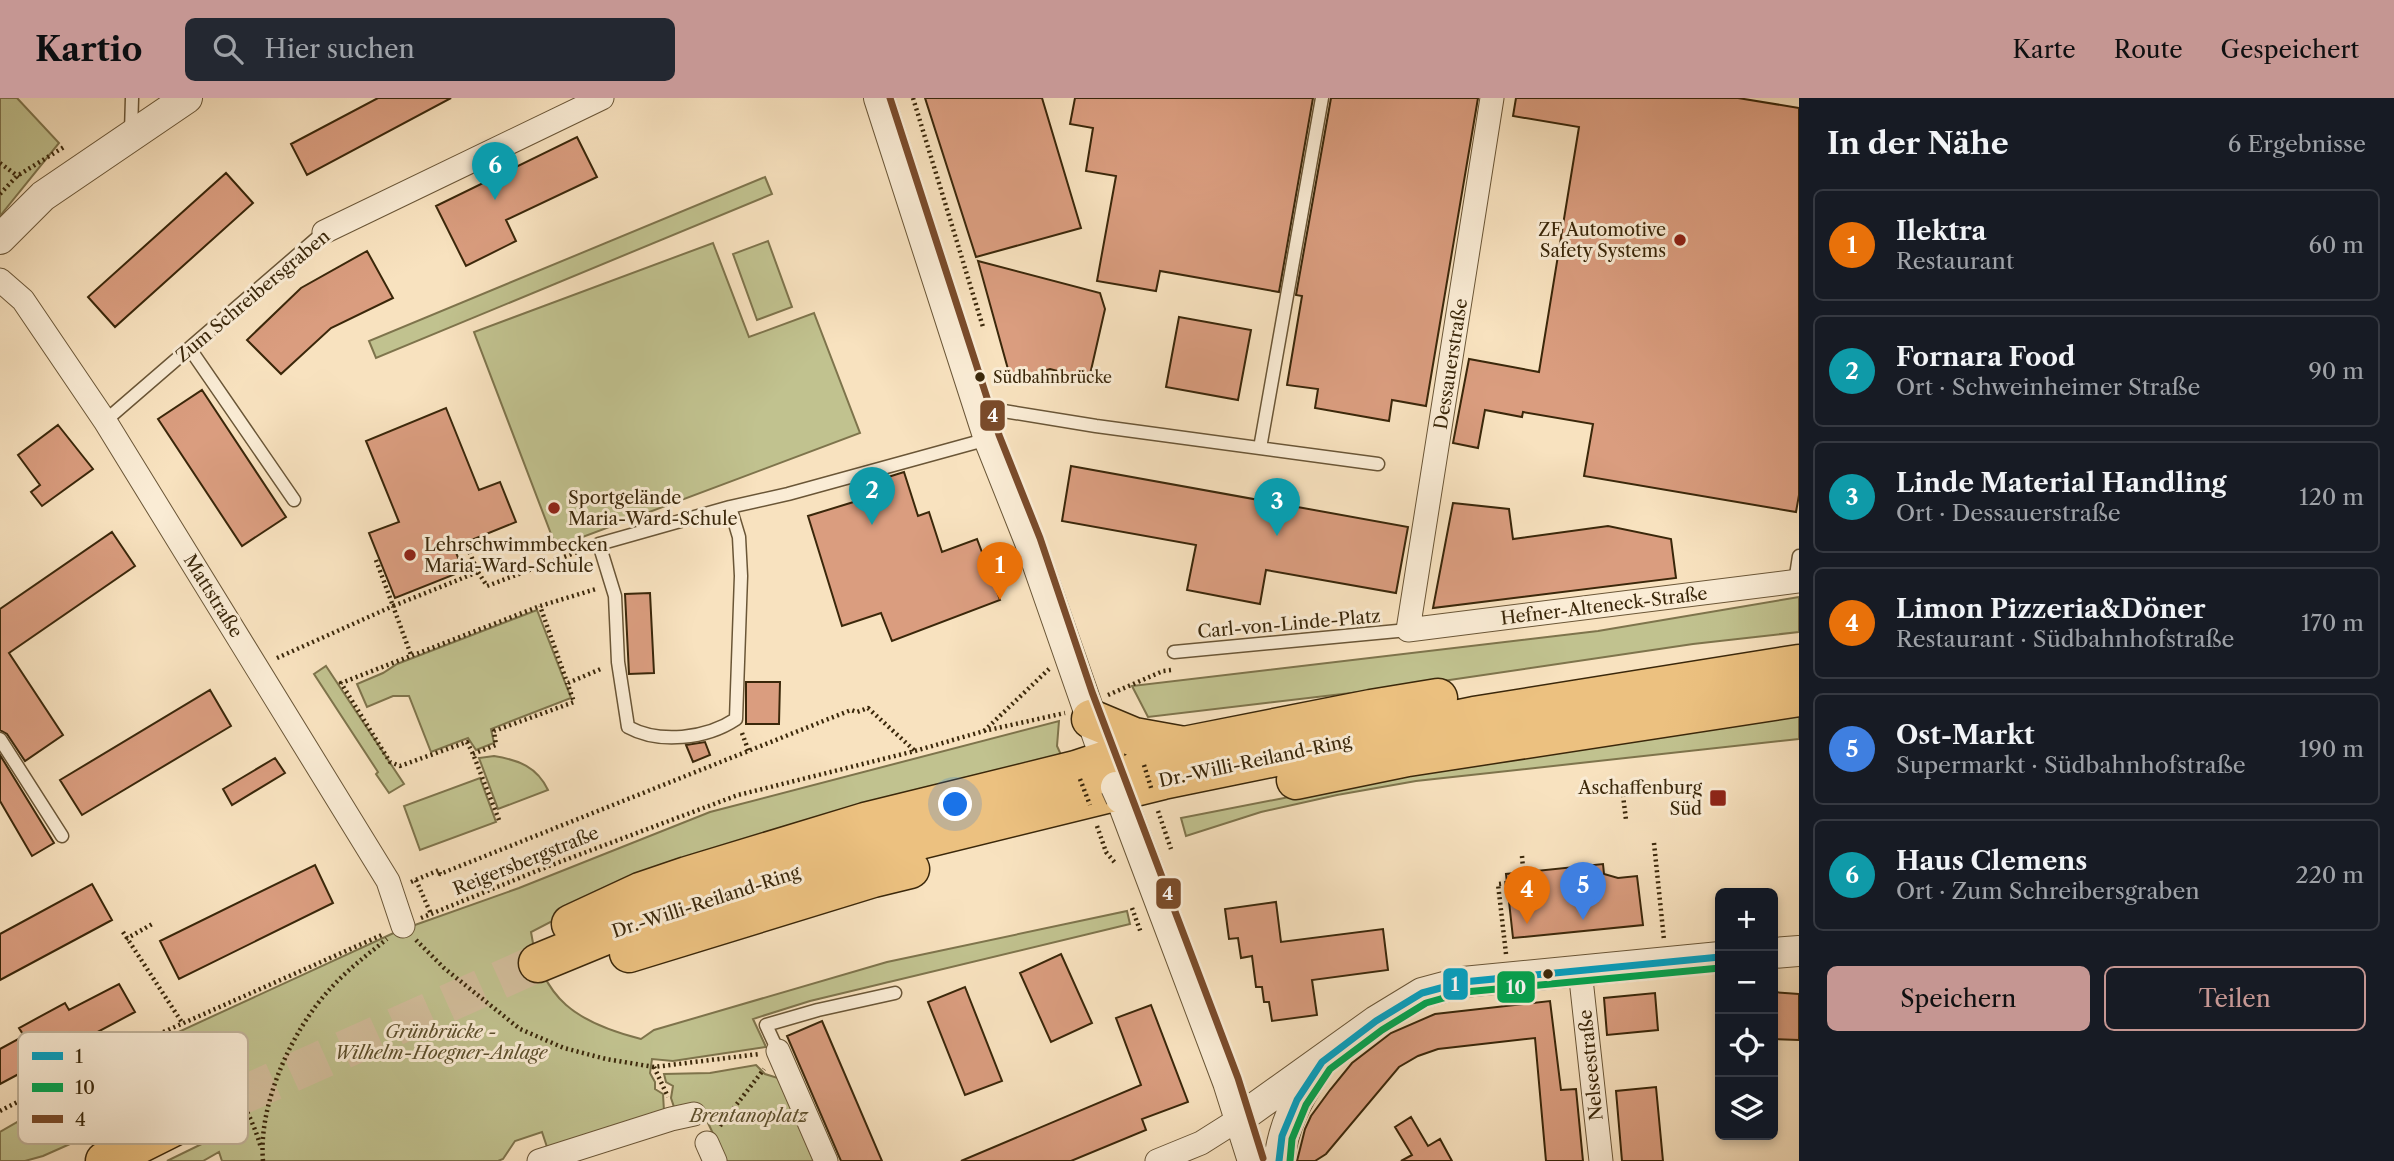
<!DOCTYPE html>
<html lang="de">
<meta charset="utf-8">
<style>
body{margin:0;font-family:"Libre Caslon Text",serif;background:#242831;color:#f1f3f6}
.controls{position:absolute;right:21px;bottom:21px;display:grid;overflow:hidden;border-radius:10px;box-shadow:0 4px 10px #0003}
.controls button{width:63px;height:63px;display:grid;place-items:center;padding:0;border:0;border-bottom:2px solid #363941;background:#171b24;color:#f1f3f6;font:35px sans-serif}
.you{position:absolute;left:956px;top:707px;width:24px;height:24px;margin:-18px;border:5px solid #fff;border-radius:50%;background:#1a73e8;box-shadow:0 0 0 10px #1a73e833}
.badge{display:grid;place-items:center;width:46px;height:46px;border-radius:50%;background:#c59692;color:#fff;font-size:23px;font-weight:700}
.pin{position:absolute;translate:-50% -58px;filter:drop-shadow(0 2px 4px #0008)}
.pin::after{content:'';position:absolute;top:37px;width:24px;height:21px;background:inherit;clip-path:polygon(0 0,100% 0,50% 100%)}
.list{margin:0;padding:0;list-style:none}
h2{display:flex;justify-content:space-between;align-items:center;height:91px;margin:0;padding:0 28px;font-size:30px}
h2 small{font-size:23px;font-weight:400;color:#9ea1a6}
.list li{display:grid;grid-template-columns:46px 1fr auto;gap:21px;align-items:center;box-sizing:border-box;height:112px;margin:0 14px 14px;padding:0 14px;border:2px solid #363941;border-radius:10px}
.list b{display:block;font-size:26px;white-space:nowrap}
.list p{margin:0;font-size:23px;white-space:nowrap;color:#9ea1a6}
.list em{font-size:23px;font-style:normal;color:#9ea1a6}
.actions{display:flex;gap:14px;padding:21px 28px}
.actions a{flex:1;padding:16px 0;border:2px solid #c59692;border-radius:10px;text-align:center;font-size:24px;color:#c59692}
.actions .main{background:#c59692;color:#111}
.icon{flex:none;width:38px;height:38px;fill:none;stroke:currentColor;stroke-width:2;stroke-linecap:round;stroke-linejoin:round}
.map{position:relative;flex:none;width:1799px;height:1063px;overflow:hidden}
header{display:flex;align-items:center;gap:42px;box-sizing:border-box;height:98px;padding:0 35px;background:#c59692;color:#111}
header strong{font-size:33px}
nav{display:flex;gap:38px;margin-inline-start:auto;font-size:24px}
.search{width:490px;height:63px;background:#242831;display:flex;align-items:center;gap:18px;box-sizing:border-box;padding:0 24px;border-radius:10px;color:#9ea1a6;font-size:26px}
main{display:flex}
aside{flex:1;background:#171b24}
.map>svg:first-child{display:block}
.green{fill:#c1c28f;stroke:#7e744c;stroke-width:2}
.building{fill:#da9d7f;stroke:#3a270a;stroke-width:2}
.lines{fill:none;stroke-linecap:round;stroke-linejoin:round}
.trunk-tunnel{stroke:#d2bd9b;stroke-width:38;stroke-dasharray:38 19;stroke-linecap:butt}
.service-casing{stroke:#6a5637;stroke-width:15}
.minor-casing{stroke:#6a5637;stroke-width:25}
.tertiary-casing{stroke:#6a5637;stroke-width:32}
.trunk-casing{stroke:#3a270a;stroke-width:41}
.path{stroke:#3a270a;stroke-width:4.5;stroke-dasharray:2 3.5;stroke-linecap:butt}
.service{stroke:#faecd5;stroke-width:12}
.minor{stroke:#faecd5;stroke-width:23}
.tertiary{stroke:#faecd5;stroke-width:30}
.trunk{stroke:#ecc180;stroke-width:38}
.tertiary-bridge-casing{stroke:#6a5637;stroke-width:32;stroke-linecap:butt}
.path-bridge{stroke:#3a270a;stroke-width:4.5;stroke-dasharray:2 3.5;stroke-linecap:butt}
.tertiary-bridge{stroke:#faecd5;stroke-width:30}
.bus-1-casing{stroke:#faecd5;stroke-width:12}
.bus-2-casing{stroke:#faecd5;stroke-width:12}
.bus-3-casing{stroke:#faecd5;stroke-width:12}
.bus-1{stroke:#03a2c4;stroke-width:7}
.bus-2{stroke:#00a651;stroke-width:7}
.bus-3{stroke:#7a4b2a;stroke-width:7}
.poi-dot{fill:#8f2418;stroke:#faecd5;stroke-width:2.5}
.bus-dot{fill:#3a270a;stroke:#faecd5;stroke-width:2.5}
.labels{text-anchor:middle;dominant-baseline:central;stroke-width:6;stroke-linejoin:round;paint-order:stroke}
.bus-label{font-size:16px;fill:#3a270a;stroke:#faecd5;text-anchor:start}
.poi-label{font-size:18px;fill:#3a270a;stroke:#faecd5;text-anchor:end}
.street-label{font-size:18px;fill:#3a270a;stroke:#faecd5}
.park-label{font-size:18px;font-style:italic;fill:#5c4e2b;stroke:#faecd5}
.key{fill:#faecd5;stroke:#c0b198;stroke-width:2}
.key-label{font-size:19px;fill:#3a270a}
.line-badge{stroke:#faecd5;stroke-width:2.5}
.badge-label{font-size:19px;text-anchor:middle;font-weight:bold;fill:#fff}
</style>
<header>
<strong>Kartio</strong>
<div class="search"><svg class="icon" aria-label="search" viewBox="0 0 24 24"><circle cx="10" cy="10" r="6"/><path d="M15 15l6 6"/></svg>Hier suchen</div>
<nav><a>Karte</a><a>Route</a><a>Gespeichert</a></nav>
</header>
<main>
<div class="map">
<svg width="1799" height="1063" viewBox="0 0 1799 1063">
<rect width="100%" height="100%" fill="#f8e2bf"/>
<filter id="stains"><feTurbulence type="fractalNoise" baseFrequency=".00286" numOctaves="4"/><feColorMatrix values="0 0 0 0 .2 0 0 0 0 .09 0 0 0 0 .02 0 0 0 .5 -.17"/></filter>
<radialGradient id="worn" r=".72"><stop offset=".6" stop-color="#630" stop-opacity="0"/><stop offset="1" stop-color="#630" stop-opacity=".3"/></radialGradient>
<path class="green" d="M 0,0 L 17,0 L 59,45 L 0,118 Z
M 765,79 L 772,96 L 376,260 L 369,243 Z
M 768,143 L 792,209 L 757,222 L 733,156 Z
M 713,145 L 749,239 L 814,215 L 860,335 L 556,449 L 474,234 Z
M 1799,499 L 1799,534 L 1693,546 L 1402,589 L 1148,619 L 1132,588 L 1598,533 Z
M 537,512 L 571,600 L 491,631 L 494,645 L 476,652 L 468,640 L 431,654 L 409,598 L 393,598 L 367,609 L 357,586 L 383,575 L 397,566 Z
M 326,568 L 404,686 L 389,695 L 376,676 L 378,674 L 314,576 Z
M 1799,615 L 1799,641 L 1416,683 L 1337,697 L 1261,714 L 1186,738 L 1181,720 L 1588,641 Z
M 1059,623 L 1057,648 L 1062,659 L 587,805 L 531,834 C 541,902 578,925 641,941 L 654,932 L 887,864 L 1127,813 L 1130,826 L 810,903 L 753,921 L 766,949 L 673,963 L 652,961 L 650,975 L 655,984 L 655,991 L 663,996 L 664,1013 L 549,1055 L 542,1034 L 515,1043 L 503,1061 L 498,1063 L 222,1063 L 219,1054 L 203,1063 L 167,1063 L 214,1040 L 196,1006 L 185,995 L 43,1058 L 25,1063 L 0,1063 L 0,1034 L 33,1015 L 93,990 L 156,977 L 143,971 L 111,965 L 398,833 L 519,790 L 710,714 Z
M 494,658 C 519,662 537,669 548,692 L 498,711 L 479,660 Z
M 480,680 L 496,724 L 420,752 L 404,708 Z
M 756,967 L 765,976 L 778,980 L 814,1063 L 726,1063 L 699,1006 L 675,1012 L 671,1000 L 673,988 L 666,984 L 664,976 L 710,975 Z"/>
<path class="building" d="M 378,0 L 451,0 L 307,77 L 291,46 Z
M 925,0 L 1042,0 L 1081,130 L 976,159 Z
M 1075,0 L 1313,0 L 1279,194 L 1160,173 L 1156,193 L 1097,183 L 1116,78 L 1086,73 L 1093,30 L 1070,26 Z
M 1331,0 L 1478,0 L 1426,308 L 1392,302 L 1389,323 L 1315,310 L 1318,291 L 1287,287 L 1302,198 L 1296,197 Z
M 1516,0 L 1738,0 L 1799,10 L 1799,397 L 1796,414 L 1584,378 L 1593,326 L 1523,314 L 1522,319 L 1485,312 L 1478,350 L 1453,345 L 1469,261 L 1539,274 L 1579,29 L 1513,18 Z
M 577,39 L 597,79 L 506,122 L 516,143 L 466,168 L 436,108 Z
M 226,75 L 253,105 L 115,229 L 88,199 Z
M 367,153 L 393,200 L 331,230 L 281,276 L 247,242 L 301,190 Z
M 978,163 L 1100,195 L 1105,211 L 1089,281 L 1050,271 L 1011,282 Z
M 1179,219 L 1251,232 L 1238,302 L 1166,289 Z
M 202,292 L 286,419 L 242,448 L 158,321 Z
M 446,310 L 479,392 L 500,384 L 516,424 L 454,449 L 463,473 L 395,500 L 369,435 L 399,424 L 366,343 Z
M 58,327 L 93,371 L 42,408 L 31,394 L 40,387 L 18,357 Z
M 1071,368 L 1408,429 L 1396,495 L 1266,472 L 1260,506 L 1187,492 L 1196,447 L 1062,423 Z
M 904,374 L 918,418 L 929,414 L 942,454 L 977,441 L 1000,502 L 892,543 L 881,515 L 842,528 L 808,418 L 873,398 L 869,385 Z
M 1453,405 L 1509,411 L 1513,441 L 1608,428 L 1671,441 L 1676,480 L 1433,510 Z
M 112,434 L 135,468 L 9,555 L 63,637 L 25,663 L 7,636 L 0,632 L 0,511 Z
M 650,495 L 654,575 L 629,576 L 625,496 Z
M 746,584 L 780,584 L 779,626 L 746,626 Z
M 210,592 L 231,628 L 82,717 L 60,682 Z
M 705,644 L 710,657 L 693,664 L 686,647 Z
M 0,657 L 54,745 L 32,758 L 0,703 Z
M 275,660 L 285,675 L 232,707 L 223,691 Z
M 1603,766 L 1604,776 L 1618,780 L 1637,778 L 1643,827 L 1513,840 L 1506,776 Z
M 315,767 L 333,805 L 179,881 L 160,843 Z
M 92,786 L 112,822 L 0,882 L 0,836 Z
M 1276,804 L 1281,844 L 1383,831 L 1388,872 L 1312,882 L 1317,917 L 1272,923 L 1269,904 L 1264,904 L 1262,889 L 1256,889 L 1252,858 L 1241,860 L 1238,840 L 1229,841 L 1225,811 Z
M 1061,856 L 1092,925 L 1051,944 L 1020,875 Z
M 119,886 L 135,914 L 0,986 L 0,951 L 24,938 L 19,930 L 65,905 L 69,912 Z
M 965,889 L 1002,983 L 965,997 L 928,904 Z
M 1773,894 L 1799,896 L 1799,942 L 1773,941 Z
M 1655,895 L 1658,932 L 1607,937 L 1604,900 Z
M 1550,903 L 1561,992 L 1576,991 L 1583,1063 L 1546,1063 L 1535,940 L 1438,951 L 1418,958 L 1399,969 L 1326,1056 L 1315,1063 L 1297,1063 L 1305,1031 L 1311,1018 L 1330,992 L 1352,965 L 1391,935 L 1435,916 Z
M 1151,907 L 1188,1004 L 1142,1021 L 1146,1032 L 1071,1063 L 961,1063 L 1141,987 L 1116,920 Z
M 822,923 L 882,1063 L 841,1063 L 787,938 Z
M 1656,989 L 1663,1063 L 1622,1063 L 1616,993 Z
M 1411,1019 L 1428,1048 L 1440,1041 L 1452,1063 L 1401,1063 L 1412,1057 L 1395,1029 Z"/>
<g class="lines">
<path class="trunk-tunnel" d="M 187,1022 L 538,865"/>
<defs>
<path id="service" d="M 131,34 L 132,0
M 190,251 L 294,402
M 979,309 L 1096,328 L 1378,366
M 105,323 L 324,134
M 1260,350 L 1322,0
M 730,409 L 739,439 L 741,478 L 736,621 C 706,641 659,646 628,629 L 618,564 L 615,498 L 599,446 Z
M 730,409 L 788,396 L 988,341
M 1795,484 L 1799,458
M 1174,554 L 1408,532
M 0,641 L 62,738
M 778,953 L 766,927 L 818,912 L 895,895"/>
<path id="minor" d="M 1492,0 L 1408,532 L 1799,483
M 324,134 L 602,0
M 0,182 L 23,202 L 105,323 L 388,783 L 403,828
M 1580,872 L 1601,1063
M 778,953 L 826,1063
M 707,1045 L 715,1063
M 539,1063 L 671,1021 L 694,1016
M 1157,1063 L 1201,1045 L 1239,1021"/>
<path id="tertiary" d="M 879,0 L 989,341 L 1030,444 L 1099,642
M 0,141 L 43,98 L 187,0
M 1121,700 L 1228,984 L 1253,1063
M 1773,855 L 1799,853
M 1239,1021 L 1376,923 L 1422,895 L 1463,884 L 1720,859
M 1279,1063 C 1283,1030 1295,1004 1314,976"/>
<path id="trunk" d="M 1091,621 L 1134,639 L 1184,648
M 1132,676 L 1158,659 L 1184,648 L 1371,611 L 1438,600
M 1296,682 L 1408,659 L 1799,599
M 571,826 L 640,794 L 687,778 L 865,724 L 1076,672 L 1106,662
M 629,855 L 873,780 L 910,771
M 538,865 L 611,835 L 801,771 L 1163,682 L 1474,618 L 1799,566
M 105,1063 L 187,1022"/>
</defs>
<use href="#service" class="service-casing"/>
<use href="#minor" class="minor-casing"/>
<use href="#tertiary" class="tertiary-casing"/>
<use href="#trunk" class="trunk-casing"/>
<path class="path" d="M 913,0 L 983,229
M 0,65 L 19,79
M 0,96 L 17,78 L 64,49
M 465,444 L 478,474 L 487,488 L 585,451
M 376,462 L 393,508 L 478,474
M 277,560 L 393,508 L 411,557
M 568,585 L 603,570
M 1108,597 L 1163,573 L 1171,572
M 984,633 L 1049,571
M 742,635 L 749,654
M 473,656 L 496,647 L 494,633 L 574,604 L 540,508
M 1623,697 L 1626,722
M 1158,713 L 1171,751
M 499,722 L 473,656 L 467,644 L 400,668 L 390,664 L 341,585 L 540,508 L 596,491
M 1097,728 L 1106,754 L 1116,766
M 1654,745 L 1664,842
M 1522,758 L 1524,783
M 416,782 L 431,816
M 411,784 L 439,772 L 440,776 L 851,612 L 857,614 L 868,610 L 915,653
M 1132,810 L 1141,835
M 421,820 L 549,768 L 738,697 L 915,653 L 984,633 L 1065,615
M 123,834 L 183,926
M 126,841 L 154,825
M 416,842 L 444,870 L 520,931 L 564,950 L 606,961 L 654,969 L 759,956
M 1506,856 L 1498,786 L 1542,781
M 159,937 C 172,943 187,948 199,956 C 230,978 251,1014 261,1050
M 654,969 L 668,999
M 0,1013 L 98,963 L 384,836
M 720,1028 L 764,971
M 263,1063 C 258,1006 292,932 330,891 C 347,872 367,857 387,841"/>
<use href="#service" class="service"/>
<use href="#minor" class="minor"/>
<use href="#tertiary" class="tertiary"/>
<use href="#trunk" class="trunk"/>
<defs>
<path id="tertiary-bridge" d="M 1116,689 L 1121,700"/>
</defs>
<use href="#tertiary-bridge" class="tertiary-bridge-casing"/>
<path class="path-bridge" d="M 1144,667 L 1152,693
M 1080,681 L 1090,707"/>
<use href="#tertiary-bridge" class="tertiary-bridge"/>
<defs>
<path id="bus-1" d="M 1279,1063 L 1282,1038 L 1297,1002 L 1322,964 L 1376,923 L 1422,895 L 1463,884 L 1720,859"/>
<path id="bus-2" d="M 1290,1063 L 1292,1041 L 1306,1007 L 1330,971 L 1382,932 L 1426,905 L 1465,894 L 1720,870"/>
<path id="bus-3" d="M 890,0 L 999,337 L 1040,440 L 1092,594 L 1238,980 L 1263,1060"/>
</defs>
<use href="#bus-1" class="bus-1-casing"/>
<use href="#bus-2" class="bus-2-casing"/>
<use href="#bus-3" class="bus-3-casing"/>
<use href="#bus-1" class="bus-1"/>
<use href="#bus-2" class="bus-2"/>
<use href="#bus-3" class="bus-3"/>
</g>
<g class="poi-dot">
<circle cx="1680" cy="142" r="7"/>
<circle cx="554" cy="410" r="7"/>
<circle cx="410" cy="457" r="7"/>
<rect x="1709" y="691" width="18" height="18" rx="3.5"/>
</g>
<g class="bus-dot">
<circle cx="980" cy="279" r="6"/>
<circle cx="1548" cy="876" r="6"/>
</g>
<g class="labels">
<g class="bus-label">
<text x="993" y="279">Südbahnbrücke</text>
</g>
<g class="poi-label">
<text x="1666" y="132">ZF Automotive<tspan x="1666" dy="21">Safety Systems</tspan></text>
<text x="568" y="400" text-anchor="start">Sportgelände<tspan x="568" dy="21">Maria-Ward-Schule</tspan></text>
<text x="424" y="447" text-anchor="start">Lehrschwimmbecken<tspan x="424" dy="21">Maria-Ward-Schule</tspan></text>
<text x="1702" y="690">Aschaffenburg<tspan x="1702" dy="21">Süd</tspan></text>
</g>
<g class="street-label">
<text transform="translate(253 198) rotate(-40)">Zum Schreibersgraben</text>
<text transform="translate(1451 266) rotate(-81)">Dessauerstraße</text>
<text transform="translate(213 498) rotate(58)">Mattstraße</text>
<text transform="translate(1604 508) rotate(-7)">Hefner-Alteneck-Straße</text>
<text transform="translate(1289 526) rotate(-5)">Carl-von-Linde-Platz</text>
<text transform="translate(1255 663) rotate(-12)">Dr.-Willi-Reiland-Ring</text>
<text transform="translate(526 763) rotate(-22)">Reigersbergstraße</text>
<text transform="translate(706 804) rotate(-18)">Dr.-Willi-Reiland-Ring</text>
<text transform="translate(1591 967) rotate(-96)">Nelseestraße</text>
</g>
<g class="park-label">
<text x="441" y="934">Grünbrücke -<tspan x="441" dy="21">Wilhelm-Hoegner-Anlage</tspan></text>
<text x="749" y="1018">Brentanoplatz</text>
</g>
</g>
<rect x="18" y="934" width="230" height="112" rx="10" class="key"/>
<rect x="32" y="954" width="31" height="8" fill="#03a2c4"/>
<rect x="32" y="985" width="31" height="9" fill="#00a651"/>
<rect x="32" y="1017" width="31" height="8" fill="#7a4b2a"/>
<g class="key-label">
<text x="75" y="965">1</text>
<text x="75" y="996">10</text>
<text x="75" y="1028">4</text>
</g>
<g class="line-badge">
<rect x="979" y="301" width="27" height="33" rx="7" fill="#7a4b2a"/>
<rect x="1155" y="779" width="27" height="33" rx="7" fill="#7a4b2a"/>
<rect x="1442" y="869" width="27" height="34" rx="7" fill="#03a2c4"/>
<rect x="1496" y="872" width="40" height="34" rx="7" fill="#00a651"/>
</g>
<g class="badge-label">
<text x="993" y="324">4</text>
<text x="1168" y="802">4</text>
<text x="1455" y="893">1</text>
<text x="1516" y="896">10</text>
</g>
<rect width="100%" height="100%" filter="url(#stains)"/>
<rect width="100%" height="100%" fill="url(#worn)"/>
</svg>
<div class="controls">
<button>+</button>
<button>−</button>
<button><svg class="icon" aria-label="locate" viewBox="0 0 24 24"><circle cx="12" cy="12" r="6"/><path d="M12 2v4M12 18v4M2 12h4M18 12h4"/></svg></button>
<button><svg class="icon" aria-label="layers" viewBox="0 0 24 24"><path d="M12 4l9 5-9 5-9-5zM3 14l9 5 9-5"/></svg></button>
</div>
<div class="you"></div>
<div class="pin badge" style="left:1000px;top:502px;background:#e8710a">1</div>
<div class="pin badge" style="left:872px;top:427px;background:#0f9aa8">2</div>
<div class="pin badge" style="left:1277px;top:438px;background:#0f9aa8">3</div>
<div class="pin badge" style="left:1527px;top:826px;background:#e8710a">4</div>
<div class="pin badge" style="left:1583px;top:822px;background:#3f7fe0">5</div>
<div class="pin badge" style="left:495px;top:102px;background:#0f9aa8">6</div>
</div>
<aside>
<h2>In der Nähe<small>6 Ergebnisse</small></h2>
<ul class="list">
<li><span class="badge" style="background:#e8710a">1</span><div><b>Ilektra</b><p>Restaurant</p></div><em>60 m</em></li>
<li><span class="badge" style="background:#0f9aa8">2</span><div><b>Fornara Food</b><p>Ort · Schweinheimer Straße</p></div><em>90 m</em></li>
<li><span class="badge" style="background:#0f9aa8">3</span><div><b>Linde Material Handling</b><p>Ort · Dessauerstraße</p></div><em>120 m</em></li>
<li><span class="badge" style="background:#e8710a">4</span><div><b>Limon Pizzeria&amp;Döner</b><p>Restaurant · Südbahnhofstraße</p></div><em>170 m</em></li>
<li><span class="badge" style="background:#3f7fe0">5</span><div><b>Ost-Markt</b><p>Supermarkt · Südbahnhofstraße</p></div><em>190 m</em></li>
<li><span class="badge" style="background:#0f9aa8">6</span><div><b>Haus Clemens</b><p>Ort · Zum Schreibersgraben</p></div><em>220 m</em></li>
</ul>
<div class="actions"><a class="main">Speichern</a><a>Teilen</a></div>
</aside>
</main>
